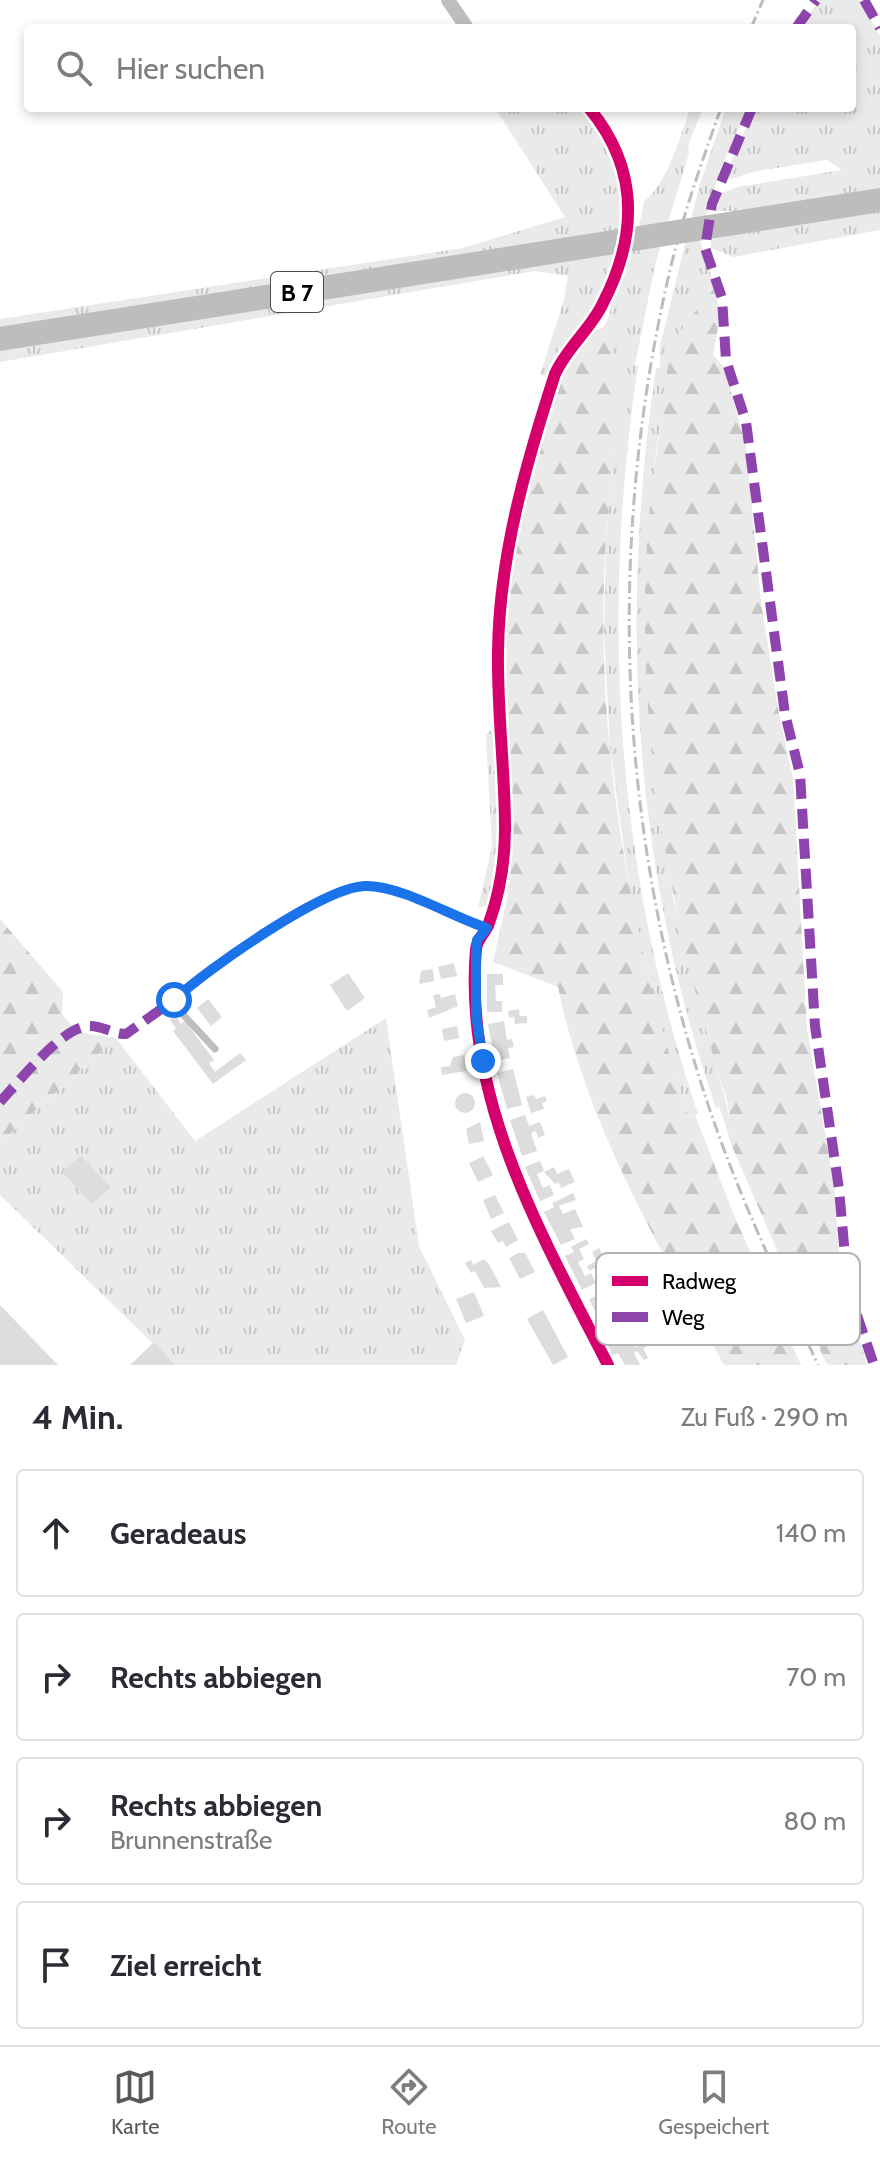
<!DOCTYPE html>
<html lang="de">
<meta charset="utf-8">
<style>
body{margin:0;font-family:Cabin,sans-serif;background:#f2f2f3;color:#2b2b33}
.stop{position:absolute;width:24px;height:24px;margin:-18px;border:6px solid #1a73e8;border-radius:50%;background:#fff}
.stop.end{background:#1a73e8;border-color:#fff;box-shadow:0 2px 8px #0008}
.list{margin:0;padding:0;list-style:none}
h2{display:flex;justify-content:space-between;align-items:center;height:104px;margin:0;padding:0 32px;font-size:34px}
h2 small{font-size:26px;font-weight:400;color:#7c7c81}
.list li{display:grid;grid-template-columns:52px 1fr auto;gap:24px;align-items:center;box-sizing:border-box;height:128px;margin:0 16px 16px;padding:0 16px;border:2px solid #e1e1e2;border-radius:8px}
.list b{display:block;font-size:30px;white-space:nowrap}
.list p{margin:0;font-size:26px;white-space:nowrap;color:#7c7c81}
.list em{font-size:26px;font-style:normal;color:#7c7c81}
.icon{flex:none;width:44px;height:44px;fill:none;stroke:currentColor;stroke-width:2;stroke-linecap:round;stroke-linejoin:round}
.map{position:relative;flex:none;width:880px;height:1365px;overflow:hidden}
.search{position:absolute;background:#fff;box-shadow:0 4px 12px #0003;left:24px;right:24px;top:24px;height:88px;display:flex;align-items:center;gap:20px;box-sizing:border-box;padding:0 28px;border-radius:8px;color:#7c7c81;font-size:30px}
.sheet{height:680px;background:#fff}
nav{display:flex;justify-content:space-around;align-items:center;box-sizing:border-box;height:112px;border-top:2px solid #e1e1e2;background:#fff;font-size:22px;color:#7c7c81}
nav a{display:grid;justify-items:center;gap:4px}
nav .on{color:#595959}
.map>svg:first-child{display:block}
.grass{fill:url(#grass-tufts);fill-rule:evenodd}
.forest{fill:url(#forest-firs)}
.building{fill:#ddd}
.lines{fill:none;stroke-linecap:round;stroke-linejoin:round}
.lane{stroke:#bebebe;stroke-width:7}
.street{stroke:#bebebe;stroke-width:14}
.highway{stroke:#bdbdbd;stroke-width:24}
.rail{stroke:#bdbdbd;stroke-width:3;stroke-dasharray:12 4 2 4;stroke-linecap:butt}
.quiet{stroke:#8e44ad;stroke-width:10;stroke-dasharray:20 10;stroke-linecap:butt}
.cycleway-casing{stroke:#fff;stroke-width:17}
.cycleway{stroke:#d6006c;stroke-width:12}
.route{stroke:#1a73e8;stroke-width:10}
.labels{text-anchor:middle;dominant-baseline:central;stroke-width:6;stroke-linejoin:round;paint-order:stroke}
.shield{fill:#fff;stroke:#4c4c4c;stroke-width:2}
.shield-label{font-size:24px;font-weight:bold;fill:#000}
.key{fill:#fff;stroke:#b2b2b2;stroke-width:2}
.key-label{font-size:22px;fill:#000}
</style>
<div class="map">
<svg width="880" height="1365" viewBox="0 0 880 1365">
<defs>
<pattern id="grass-tufts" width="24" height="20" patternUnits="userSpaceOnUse" patternTransform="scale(2)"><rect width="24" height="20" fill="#eaeaea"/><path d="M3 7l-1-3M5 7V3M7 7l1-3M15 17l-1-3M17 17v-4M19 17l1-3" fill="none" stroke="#c7c7c7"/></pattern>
<pattern id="forest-firs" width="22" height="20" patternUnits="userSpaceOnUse" patternTransform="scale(2)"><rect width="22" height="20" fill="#eaeaea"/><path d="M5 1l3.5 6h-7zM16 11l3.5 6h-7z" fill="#c7c7c7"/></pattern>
</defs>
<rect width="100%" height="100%" fill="#fff"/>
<path class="grass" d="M 819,0 L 859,0 L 880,36 L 880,189 L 745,211 L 716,211 L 722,193 L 737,187 L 842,170 L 827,160 L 757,171 L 727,180 L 726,173 L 755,108 L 852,108 L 852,28 L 800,28 Z
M 495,108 L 578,108 C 634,156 630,243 597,303 C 583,328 564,352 548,376 L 540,375 L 564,300 L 568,276 L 535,271 L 0,362 L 0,319 L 463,248 L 565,217 Z
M 690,108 L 703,108 L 688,145 L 689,153 L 655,265 L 635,365 L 638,366 C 600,618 616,871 698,1114 L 688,1117 L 664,1040 L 632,906 L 610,748 L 604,634 L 606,538 L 615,446 L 607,333 L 602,328 C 611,319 609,311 613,299 C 625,266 639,236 644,201 C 666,187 682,133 690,108 Z
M 726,108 L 748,108 L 719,172 L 700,241 L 715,287 L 674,343 L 656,451 L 648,541 L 646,634 L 648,705 L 673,898 L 730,1119 L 724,1121 L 719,1107 L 716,1108 C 633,869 619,617 656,368 L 660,368 L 660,346 L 699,187 Z
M 880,212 L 880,230 L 733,257 L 711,248 L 711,240 L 737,233 Z
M 490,731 L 495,732 L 501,801 L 494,903 L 478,908 L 492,846 L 486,735 Z
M 386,1018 L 419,1246 L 465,1340 L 456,1365 L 175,1365 L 0,1195 L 0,1143 L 116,1038 L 195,1141 ZM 81,1155 L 110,1186 L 92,1204 L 63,1172 Z"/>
<path class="forest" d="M 715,287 L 720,316 L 713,355 L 724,367 L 746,446 L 761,601 L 779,714 L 793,778 L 807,1028 L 835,1192 L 840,1273 L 867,1365 L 828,1365 L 825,1361 L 731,1144 L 724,1121 L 730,1118 L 727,1101 C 659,886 622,656 660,431 C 664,407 665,361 675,341 C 685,322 702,304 715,287 Z
M 602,328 C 632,356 609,496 606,537 C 593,735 629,929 688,1117 L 695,1115 L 733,1213 L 801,1365 L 724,1365 C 658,1245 586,1123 558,987 L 493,962 L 507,899 L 510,849 L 503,648 L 513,550 L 545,420 L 560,377 L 592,331 Z
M 0,919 L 63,992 L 62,1014 L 77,1032 L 116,1038 L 0,1143 Z"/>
<path class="building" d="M 454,963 L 457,976 L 441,979 L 438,967 Z
M 433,969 L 434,981 L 419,984 L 421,971 Z
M 348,973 L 365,998 L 347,1011 L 330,985 Z
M 487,974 L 503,974 L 503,985 L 495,985 L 496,1001 L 502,1001 L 502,1012 L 487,1012 Z
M 440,994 L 441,998 L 455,994 L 458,1006 L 429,1018 L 427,1010 L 436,1007 L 433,995 Z
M 208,999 L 222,1017 L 211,1026 L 197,1008 Z
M 519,1009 L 520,1016 L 527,1016 L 527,1023 L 515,1024 L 514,1017 L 509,1018 L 508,1011 Z
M 176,1016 L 181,1024 L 185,1021 L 214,1060 L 209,1063 L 215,1072 L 240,1053 L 246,1060 L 213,1084 L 173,1031 L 176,1029 L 170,1020 Z
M 504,1021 L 507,1040 L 512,1039 L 514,1047 L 508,1048 L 510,1058 L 495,1061 L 488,1024 Z
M 457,1026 L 459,1038 L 444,1041 L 442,1029 Z
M 464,1055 L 466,1071 L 442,1075 L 441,1067 L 450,1066 L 453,1057 Z
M 513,1069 L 522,1105 L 507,1109 L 497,1073 Z
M455 1103a10 10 0 1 1 20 0a10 10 0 1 1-20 0Z
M 534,1095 L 536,1099 L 545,1096 L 547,1101 L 542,1103 L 544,1109 L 531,1113 L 526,1097 Z
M 525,1115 L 529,1126 L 540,1122 L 545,1135 L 538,1138 L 536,1131 L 531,1133 L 537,1151 L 522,1156 L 510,1120 Z
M 480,1122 L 484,1141 L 469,1144 L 466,1129 Z
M 81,1155 L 111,1187 L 92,1204 L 62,1172 Z
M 483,1156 L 493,1175 L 478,1182 L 469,1163 Z
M 540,1161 L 544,1171 L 537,1174 L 543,1188 L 550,1185 L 554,1195 L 540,1201 L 525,1167 Z
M 554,1167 L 557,1174 L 569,1169 L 575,1182 L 561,1188 L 559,1183 L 555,1184 L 544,1172 Z
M 573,1193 L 576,1200 L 559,1206 L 563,1214 L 575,1209 L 583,1227 L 570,1229 L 575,1239 L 561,1245 L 544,1212 L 554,1207 L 552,1203 Z
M 495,1195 L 504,1213 L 491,1219 L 483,1200 Z
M 509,1222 L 518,1240 L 506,1247 L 503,1241 L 498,1243 L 491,1231 Z
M 586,1239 L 589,1244 L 579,1249 L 584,1259 L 578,1262 L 585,1276 L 591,1273 L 596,1283 L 582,1290 L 565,1256 L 574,1252 L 571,1247 Z
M 599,1248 L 608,1266 L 597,1272 L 594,1268 L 589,1271 L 587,1266 L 596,1261 L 592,1252 Z
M 518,1253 L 525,1253 L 535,1272 L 520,1279 L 509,1258 Z
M 484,1259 L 489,1264 L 501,1287 L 484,1288 L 475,1271 L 471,1273 L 465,1263 L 471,1260 L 473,1265 Z
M 474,1292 L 484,1316 L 466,1323 L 456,1299 Z
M 603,1292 L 607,1300 L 617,1295 L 623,1314 L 618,1317 L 613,1308 L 606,1312 L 609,1319 L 615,1316 L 620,1326 L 606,1333 L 589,1299 Z
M 0,1305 L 58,1365 L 0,1365 Z
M 543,1310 L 568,1357 L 553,1365 L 527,1319 Z
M 639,1323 L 644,1333 L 631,1340 L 626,1337 L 636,1347 L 646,1342 L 648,1346 L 643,1348 L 648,1358 L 644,1360 L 637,1351 L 634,1353 L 640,1365 L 625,1365 L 618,1353 L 612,1356 L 607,1346 L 616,1341 L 614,1336 Z
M 154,1342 L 175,1365 L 130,1365 Z"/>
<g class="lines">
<path class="lane" d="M 215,1049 L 176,1007 L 174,1000 C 206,971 326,885 367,886 C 404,886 452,917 487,928"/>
<path class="street" d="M 448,0 L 467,28
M 589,108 C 639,168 638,235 603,303 C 591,329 567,347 555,374 C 526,463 499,557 498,652 C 497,711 505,769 505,828 C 505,860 500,892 489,923 C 486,933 477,938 476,949 C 463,1100 542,1236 608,1365"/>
<path class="highway" d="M 0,339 L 880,200"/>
<path class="rail" d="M 751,28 L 763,0
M 721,108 C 702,161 683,215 670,270 C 604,551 618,846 713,1119 C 742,1203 781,1284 818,1365"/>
<path class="quiet" d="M 864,0 L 880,28
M 796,28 L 816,0
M 752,108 L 712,204 L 705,248 L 722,298 L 726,360 L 746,422 L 785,714 L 800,774 L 815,1026 L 839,1189 L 848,1289 L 874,1365
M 0,1102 C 18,1083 63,1025 90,1026 C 103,1026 113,1034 126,1034 L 174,1000"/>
<defs>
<path id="cycleway" d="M 589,108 C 639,168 638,235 603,303 C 591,329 567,347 555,374 C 526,463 499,557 498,652 C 497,711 505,769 505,828 C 505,860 500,892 489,923 C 486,933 477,938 476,949 C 463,1100 542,1236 608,1365"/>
</defs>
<use href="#cycleway" class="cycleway-casing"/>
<use href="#cycleway" class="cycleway"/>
</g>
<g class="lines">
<path class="route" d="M 174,1000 C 206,970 325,886 366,886 C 403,886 452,917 487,928 L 477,940 L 476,950 L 476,1014 L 483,1061"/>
</g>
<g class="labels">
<rect class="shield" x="271" y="272" width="52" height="40" rx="6"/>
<g class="shield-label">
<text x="297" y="292">B 7</text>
</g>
</g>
<rect x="596" y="1253" width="264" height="92" rx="12" class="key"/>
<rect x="612" y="1276" width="36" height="10" fill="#d6006c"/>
<rect x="612" y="1312" width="36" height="10" fill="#8e44ad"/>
<g class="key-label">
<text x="662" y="1289">Radweg</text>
<text x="662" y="1325">Weg</text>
</g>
</svg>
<div class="stop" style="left:174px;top:1000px"></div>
<div class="stop end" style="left:483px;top:1061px"></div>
<div class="search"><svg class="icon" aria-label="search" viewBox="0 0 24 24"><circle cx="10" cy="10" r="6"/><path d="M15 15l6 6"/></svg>Hier suchen</div>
</div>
<section class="sheet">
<h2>4 Min.<small>Zu Fuß · 290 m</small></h2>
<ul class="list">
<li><svg class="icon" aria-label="ahead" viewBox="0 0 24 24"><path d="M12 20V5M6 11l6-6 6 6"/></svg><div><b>Geradeaus</b></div><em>140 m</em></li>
<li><svg class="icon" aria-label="right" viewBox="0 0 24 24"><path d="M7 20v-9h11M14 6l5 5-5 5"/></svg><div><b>Rechts abbiegen</b></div><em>70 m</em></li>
<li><svg class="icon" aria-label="right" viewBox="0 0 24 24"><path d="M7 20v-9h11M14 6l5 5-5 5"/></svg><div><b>Rechts abbiegen</b><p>Brunnenstraße</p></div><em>80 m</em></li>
<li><svg class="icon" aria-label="arrive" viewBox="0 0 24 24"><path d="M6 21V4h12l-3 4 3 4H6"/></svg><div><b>Ziel erreicht</b></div></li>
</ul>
</section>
<nav>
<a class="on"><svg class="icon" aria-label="map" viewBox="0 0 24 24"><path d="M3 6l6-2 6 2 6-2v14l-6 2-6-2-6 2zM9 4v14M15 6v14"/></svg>Karte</a>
<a><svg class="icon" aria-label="directions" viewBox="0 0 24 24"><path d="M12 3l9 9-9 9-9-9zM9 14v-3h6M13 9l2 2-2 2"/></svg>Route</a>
<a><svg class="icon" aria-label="saved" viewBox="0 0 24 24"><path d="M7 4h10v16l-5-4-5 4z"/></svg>Gespeichert</a>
</nav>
